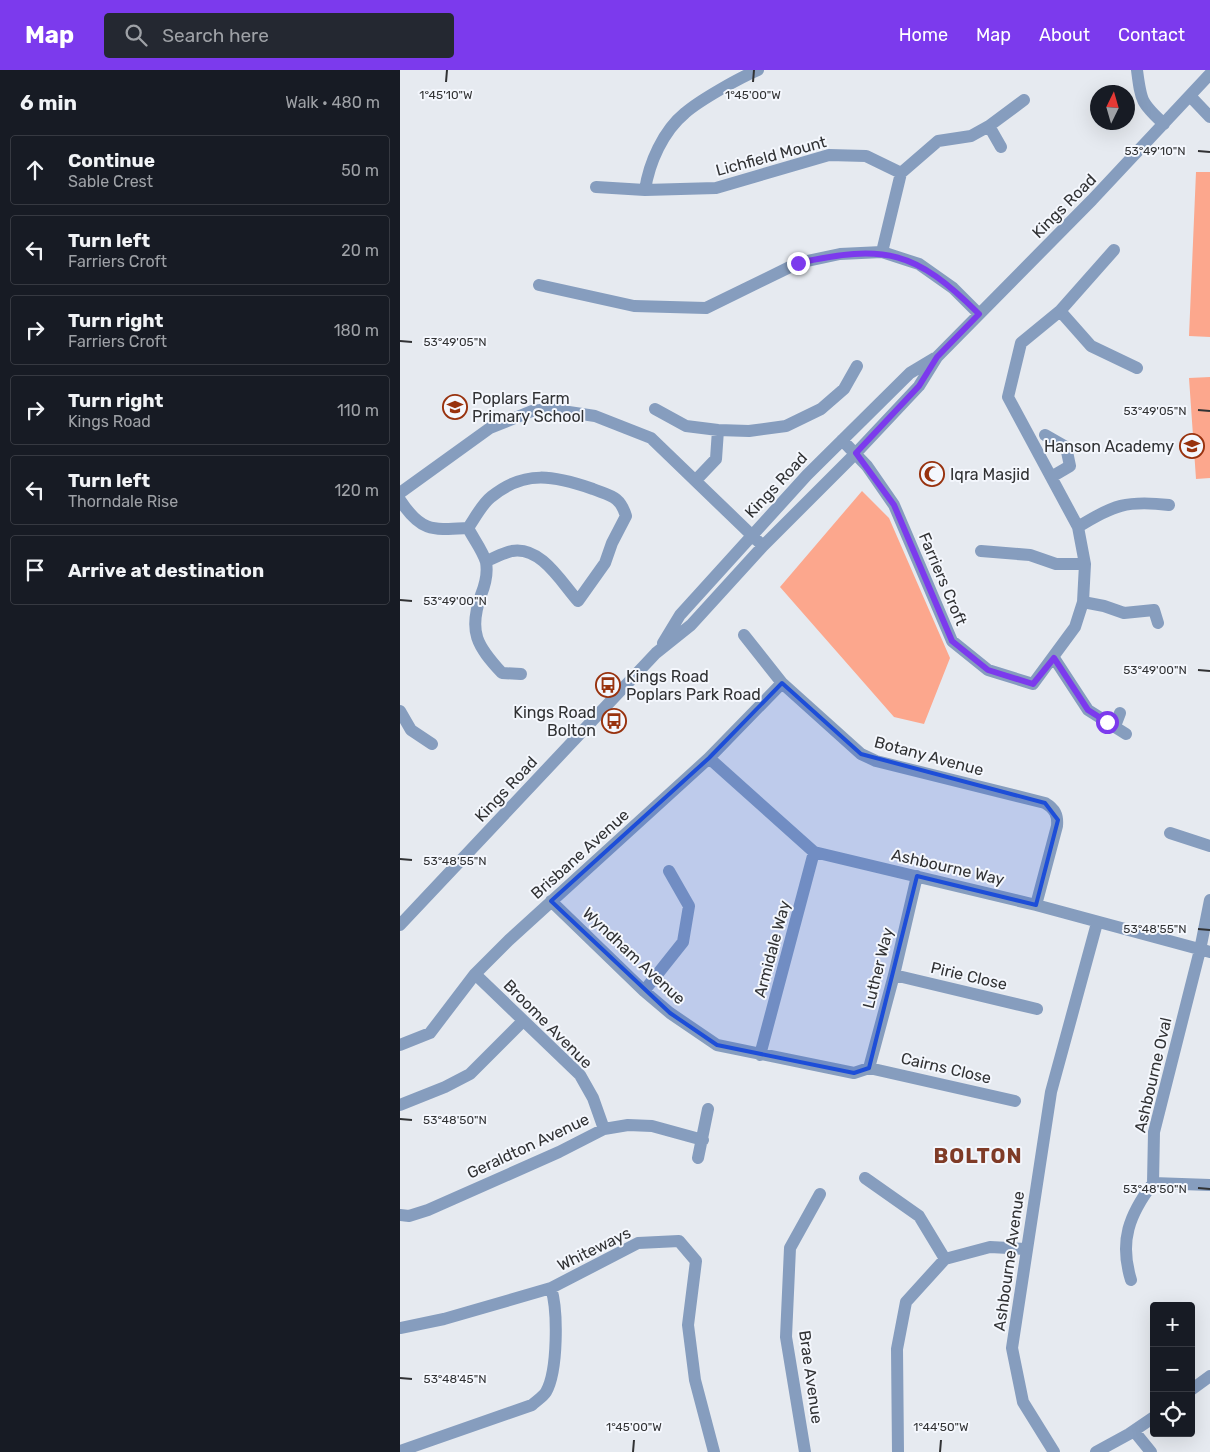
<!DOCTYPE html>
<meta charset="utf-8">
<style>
body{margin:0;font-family:Rubik,sans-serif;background:#242831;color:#f1f3f6}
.controls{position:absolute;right:15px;bottom:15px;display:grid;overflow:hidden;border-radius:5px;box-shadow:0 5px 20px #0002}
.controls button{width:45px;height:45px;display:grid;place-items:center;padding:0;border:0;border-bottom:1px solid #363941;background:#171b24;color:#f1f3f6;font:25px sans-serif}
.compass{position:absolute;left:690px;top:15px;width:45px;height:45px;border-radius:50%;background:#171b24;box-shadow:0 5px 20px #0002;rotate:5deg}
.stop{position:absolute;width:15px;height:15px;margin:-11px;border:4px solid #7c3aed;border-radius:50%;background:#fff}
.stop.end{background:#7c3aed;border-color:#fff;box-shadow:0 1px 5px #0008}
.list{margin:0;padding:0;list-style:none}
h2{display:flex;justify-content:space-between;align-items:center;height:65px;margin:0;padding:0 20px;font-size:21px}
h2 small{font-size:16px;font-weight:400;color:#9ea1a6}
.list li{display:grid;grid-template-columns:32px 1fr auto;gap:15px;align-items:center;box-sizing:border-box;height:70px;margin:0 10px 10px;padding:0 10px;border:1px solid #363941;border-radius:5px}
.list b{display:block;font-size:19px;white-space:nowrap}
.list p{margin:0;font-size:16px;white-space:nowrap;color:#9ea1a6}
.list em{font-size:16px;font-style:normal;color:#9ea1a6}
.icon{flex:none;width:28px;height:28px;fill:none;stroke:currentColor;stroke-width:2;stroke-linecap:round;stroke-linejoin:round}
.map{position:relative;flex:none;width:810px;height:1382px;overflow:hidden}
header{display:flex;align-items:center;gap:30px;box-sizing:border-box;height:70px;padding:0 25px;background:#7c3aed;color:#fff}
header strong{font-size:24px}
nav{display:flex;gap:28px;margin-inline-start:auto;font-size:18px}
.search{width:350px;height:45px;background:#242831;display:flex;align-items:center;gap:12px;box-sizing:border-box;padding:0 18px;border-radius:5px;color:#9ea1a6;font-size:19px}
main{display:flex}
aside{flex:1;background:#171b24}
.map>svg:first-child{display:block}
.green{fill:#fca78d}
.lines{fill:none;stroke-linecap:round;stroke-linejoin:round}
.minor{stroke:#869dbe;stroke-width:12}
.route{stroke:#7c3aed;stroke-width:6}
.marked{fill:#1d4ed8;fill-opacity:0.2;stroke:#1d4ed8;stroke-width:4;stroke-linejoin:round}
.ticks{fill:none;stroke:#313234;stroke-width:2}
.labels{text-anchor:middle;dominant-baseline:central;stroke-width:4;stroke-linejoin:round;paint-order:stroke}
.street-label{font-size:16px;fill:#313234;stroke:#f4f7fd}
.poi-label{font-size:16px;fill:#313234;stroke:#f4f7fd;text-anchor:start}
.district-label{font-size:21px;font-weight:bold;letter-spacing:1px;fill:#7f3b27;stroke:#f4f7fd}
.ticks-label{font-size:12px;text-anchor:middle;fill:#313234;stroke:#f4f7fd;stroke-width:4;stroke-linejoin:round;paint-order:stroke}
</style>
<header>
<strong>Map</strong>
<div class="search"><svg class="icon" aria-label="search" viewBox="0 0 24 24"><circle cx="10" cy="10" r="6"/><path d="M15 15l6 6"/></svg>Search here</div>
<nav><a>Home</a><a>Map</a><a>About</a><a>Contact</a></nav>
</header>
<main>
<aside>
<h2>6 min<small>Walk · 480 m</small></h2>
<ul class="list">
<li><svg class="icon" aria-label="ahead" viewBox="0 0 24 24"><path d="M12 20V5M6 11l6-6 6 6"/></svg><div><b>Continue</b><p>Sable Crest</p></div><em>50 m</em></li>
<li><svg class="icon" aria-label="left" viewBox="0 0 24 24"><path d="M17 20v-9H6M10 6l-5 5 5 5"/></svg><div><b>Turn left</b><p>Farriers Croft</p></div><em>20 m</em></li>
<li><svg class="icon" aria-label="right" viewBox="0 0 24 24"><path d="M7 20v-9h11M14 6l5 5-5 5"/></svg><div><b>Turn right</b><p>Farriers Croft</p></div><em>180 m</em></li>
<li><svg class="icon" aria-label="right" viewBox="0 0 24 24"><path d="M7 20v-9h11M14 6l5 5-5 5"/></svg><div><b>Turn right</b><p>Kings Road</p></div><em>110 m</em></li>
<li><svg class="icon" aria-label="left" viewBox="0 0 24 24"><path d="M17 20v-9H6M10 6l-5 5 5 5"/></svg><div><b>Turn left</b><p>Thorndale Rise</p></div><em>120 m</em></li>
<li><svg class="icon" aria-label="arrive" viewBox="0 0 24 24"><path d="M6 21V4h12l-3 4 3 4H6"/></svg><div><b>Arrive at destination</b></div></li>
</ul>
</aside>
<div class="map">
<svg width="810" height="1382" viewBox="0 0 810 1382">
<rect width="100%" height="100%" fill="#e6eaf0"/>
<path class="green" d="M 796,102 L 810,102 L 810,267 L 789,266 Z
M 810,307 L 810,408 L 796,409 L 789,308 Z
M 462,421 L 489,448 L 550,588 L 524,654 L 494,647 L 380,517 Z"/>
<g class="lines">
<path class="minor" d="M 737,0 C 741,31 741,33 764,54
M 790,26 L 810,47
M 589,56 L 601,77
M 196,117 L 245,120 L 316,118 L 429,85 L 466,86 L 501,103
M 245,120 C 249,93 263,61 285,43 C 300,30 339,8 358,0
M 482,182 L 501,103 L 538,71 L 571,66 L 589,56 L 624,30
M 139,215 L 234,236 L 306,238 L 398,193 L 440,184 L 482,182 L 519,194 L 553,218 L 579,244
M 660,241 L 691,276 L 737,298
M 255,339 L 286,356 L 318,360 L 349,361 L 386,356 L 421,339 L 444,319 L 457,296
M 645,365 L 666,377 L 670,396 L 653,406
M 442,370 L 467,396 L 494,435 L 552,571 L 588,600 L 633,614 L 675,557 L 683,532 L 685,494 L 678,457 L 608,327 L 621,273 L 660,241 L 714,180
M 296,410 L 316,389 L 318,360
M 0,423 L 90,358 L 132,341 L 149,339 L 195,346 L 251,368 L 363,476
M 0,430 C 21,462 32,460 68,458 C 73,468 83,481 86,492 C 88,503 85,515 81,525 C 68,562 77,576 102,603 L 121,604
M 678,457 C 713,435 727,430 769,435
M 68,458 C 75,448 82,434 91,427 C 125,399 155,406 193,419 C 211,426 220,426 226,446 L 212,473 L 205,493 L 178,531 C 161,512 141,476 112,481 C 103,483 94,488 86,491
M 581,481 L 630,485 L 656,494 L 685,494
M 683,532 L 704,536 L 724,543 L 754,540 L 758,553
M 344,565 L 382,613 L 461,684 L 476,691 L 645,733 C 655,739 658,745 657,756 L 636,835
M 263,573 L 280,545 L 407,405 L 510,303 L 535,288
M 654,588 L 688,640 L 726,664
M 0,641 L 11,660 L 32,674
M 715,656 L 720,643
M 309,688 L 414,782 L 636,835 L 810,882
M 770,763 L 810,776
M 810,830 L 800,880 L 754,1062 L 753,1113 L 810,1115
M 151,831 L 244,921 L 270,943 L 317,975 L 454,1003 L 469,998
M 0,855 L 256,583 L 291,555 L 363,476 L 456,383 L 519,316 L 537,287 L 692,130 L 810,4
M 75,904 L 180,1005 L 193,1028 L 204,1059
M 494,905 L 637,939
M 244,921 L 283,872 L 289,836 L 269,801
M 0,975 L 30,963 L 75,904 L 109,870 L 309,688 L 382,613
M 360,985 L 414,782
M 469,998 L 494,905 L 517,806
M 469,998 L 615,1031
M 0,1035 L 45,1017 L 70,1004 L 123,951
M 298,1088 L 308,1039
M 465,1108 L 519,1146 L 545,1189
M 0,1145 L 9,1146 L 28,1140 L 159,1082 L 204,1059 L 228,1055 L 252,1056 L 303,1070
M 731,1210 C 719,1171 729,1145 753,1113
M 0,1258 L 44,1249 L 151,1218 L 238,1173 L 279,1171 L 296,1191 L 288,1255 L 295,1310 L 314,1382
M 791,1320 L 810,1306
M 734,1361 L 751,1382
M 0,1381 L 132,1335 C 136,1331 143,1327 146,1322 C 158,1301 158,1240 151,1218
M 405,1382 L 386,1267 L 390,1178 L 420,1124
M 498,1382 L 497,1279 L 506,1232 L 545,1189 L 590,1177 L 626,1179
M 654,1382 L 623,1332 L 612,1278 L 651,1022 L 697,853
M 696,1382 L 729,1364 L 754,1347"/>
</g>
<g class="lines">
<path class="route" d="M 398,193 C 485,174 515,180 579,244 L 537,287 L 519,316 L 456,383 L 494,435 L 552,571 L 588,600 L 633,614 L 654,588 L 688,640 L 707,652"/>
</g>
<path class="marked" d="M 382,613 L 461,684 L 645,733 L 658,750 L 636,835 L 517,806 L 469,998 L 454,1003 L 317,975 L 270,943 L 151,831 L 309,688 Z"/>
<path class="ticks" d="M 46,12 L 47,0M 353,12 L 354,0M 798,81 L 810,82M 0,271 L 12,272M 798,340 L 810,341M 0,530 L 12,531M 798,600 L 810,601M 0,789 L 12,790M 798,859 L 810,860M 0,1049 L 12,1050M 798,1118 L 810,1119M 0,1308 L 12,1309M 233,1382 L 234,1370M 540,1382 L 541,1370"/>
<defs>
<symbol id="school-ring" viewBox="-11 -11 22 22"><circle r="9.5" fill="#f4f7fd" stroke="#98320e" stroke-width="1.5"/><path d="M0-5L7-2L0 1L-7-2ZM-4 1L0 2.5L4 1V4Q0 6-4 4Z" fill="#98320e"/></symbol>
<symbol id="mosque-ring" viewBox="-11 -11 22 22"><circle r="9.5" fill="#f4f7fd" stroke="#98320e" stroke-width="1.5"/><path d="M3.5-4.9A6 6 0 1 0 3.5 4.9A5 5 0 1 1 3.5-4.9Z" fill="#98320e"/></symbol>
<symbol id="bus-ring" viewBox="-11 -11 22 22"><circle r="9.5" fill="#f4f7fd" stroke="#98320e" stroke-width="1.5"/><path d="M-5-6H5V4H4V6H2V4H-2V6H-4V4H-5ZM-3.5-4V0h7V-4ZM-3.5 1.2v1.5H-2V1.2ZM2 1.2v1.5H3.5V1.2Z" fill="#98320e"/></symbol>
</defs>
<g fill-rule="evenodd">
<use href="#school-ring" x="41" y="323" width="28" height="28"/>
<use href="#school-ring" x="778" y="362" width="28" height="28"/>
<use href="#mosque-ring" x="518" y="390" width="28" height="28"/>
<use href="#bus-ring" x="194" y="601" width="28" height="28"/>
<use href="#bus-ring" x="200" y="637" width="28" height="28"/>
</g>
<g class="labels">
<g class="street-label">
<text transform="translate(371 86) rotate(-15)">Lichfield Mount</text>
<text transform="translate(664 136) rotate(-45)">Kings Road</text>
<text transform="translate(376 415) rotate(-47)">Kings Road</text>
<text transform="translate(543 509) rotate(67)">Farriers Croft</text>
<text transform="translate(529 686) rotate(15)">Botany Avenue</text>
<text transform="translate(106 719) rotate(-47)">Kings Road</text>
<text transform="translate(180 784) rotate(-42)">Brisbane Avenue</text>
<text transform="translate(548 797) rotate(13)">Ashbourne Way</text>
<text transform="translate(372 879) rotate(-75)">Armidale Way</text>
<text transform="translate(234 886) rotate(43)">Wyndham Avenue</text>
<text transform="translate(478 898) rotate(-76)">Luther Way</text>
<text transform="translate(569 906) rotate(13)">Pirie Close</text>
<text transform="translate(148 954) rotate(45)">Broome Avenue</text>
<text transform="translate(546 998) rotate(13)">Cairns Close</text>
<text transform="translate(753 1005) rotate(-77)">Ashbourne Oval</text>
<text transform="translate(128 1076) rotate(-25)">Geraldton Avenue</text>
<text transform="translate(194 1179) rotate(-26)">Whiteways</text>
<text transform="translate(609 1191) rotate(-82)">Ashbourne Avenue</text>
<text transform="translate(411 1307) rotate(82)">Brae Avenue</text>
</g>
<g class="poi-label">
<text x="72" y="328">Poplars Farm<tspan x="72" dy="18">Primary School</tspan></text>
<text x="774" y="376" text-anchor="end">Hanson Academy</text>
<text x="550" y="404">Iqra Masjid</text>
<text x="226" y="606">Kings Road<tspan x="226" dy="18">Poplars Park Road</tspan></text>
<text x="196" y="642" text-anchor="end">Kings Road<tspan x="196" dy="18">Bolton</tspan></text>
</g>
<g class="district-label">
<text x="578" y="1085">BOLTON</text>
</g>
</g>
<g class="ticks-label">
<text x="46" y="29">1°45'10"W</text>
<text x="353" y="29">1°45'00"W</text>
<text x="755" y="85">53°49'10"N</text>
<text x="55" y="276">53°49'05"N</text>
<text x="755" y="345">53°49'05"N</text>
<text x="55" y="535">53°49'00"N</text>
<text x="755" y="604">53°49'00"N</text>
<text x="55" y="795">53°48'55"N</text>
<text x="755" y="863">53°48'55"N</text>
<text x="55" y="1054">53°48'50"N</text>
<text x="755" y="1123">53°48'50"N</text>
<text x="55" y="1313">53°48'45"N</text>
<text x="234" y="1361">1°45'00"W</text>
<text x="541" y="1361">1°44'50"W</text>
</g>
</svg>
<div class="controls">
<button>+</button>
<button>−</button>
<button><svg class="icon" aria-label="locate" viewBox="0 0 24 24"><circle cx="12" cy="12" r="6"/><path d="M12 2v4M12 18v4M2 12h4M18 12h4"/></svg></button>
</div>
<svg class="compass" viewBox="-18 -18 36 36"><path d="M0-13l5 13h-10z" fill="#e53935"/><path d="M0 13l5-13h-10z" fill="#9ea1a6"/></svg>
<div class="stop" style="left:707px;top:652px"></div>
<div class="stop end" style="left:398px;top:193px"></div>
</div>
</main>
